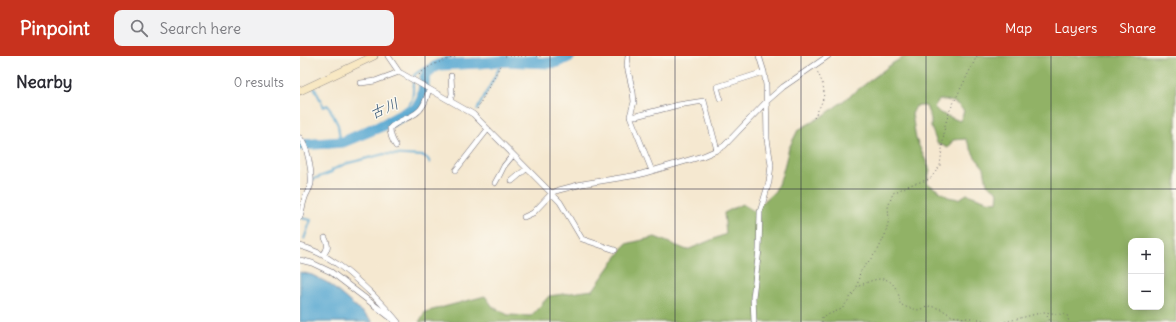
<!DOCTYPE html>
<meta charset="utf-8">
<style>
body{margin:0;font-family:Delius,"Klee One",sans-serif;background:#f2f2f3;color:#2b2b33}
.controls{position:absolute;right:12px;bottom:12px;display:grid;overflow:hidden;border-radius:8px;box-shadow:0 2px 10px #0003}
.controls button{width:36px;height:36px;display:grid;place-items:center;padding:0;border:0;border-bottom:1px solid #e1e1e2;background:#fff;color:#2b2b33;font:20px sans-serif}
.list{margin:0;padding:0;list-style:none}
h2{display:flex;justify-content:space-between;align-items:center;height:52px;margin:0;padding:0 16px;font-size:17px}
h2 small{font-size:13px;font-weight:400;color:#7c7c81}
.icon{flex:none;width:22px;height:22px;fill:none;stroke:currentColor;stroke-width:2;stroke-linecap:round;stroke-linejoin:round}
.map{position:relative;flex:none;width:876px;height:266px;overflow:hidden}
header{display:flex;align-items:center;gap:24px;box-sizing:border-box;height:56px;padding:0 20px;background:#c8321e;color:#fff}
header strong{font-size:19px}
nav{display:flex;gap:22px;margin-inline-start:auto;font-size:14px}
.search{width:280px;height:36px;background:#f2f2f3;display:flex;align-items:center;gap:10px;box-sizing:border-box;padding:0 14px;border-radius:8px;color:#7c7c81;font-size:15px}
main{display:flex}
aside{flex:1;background:#fff}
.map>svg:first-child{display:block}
.forest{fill:#91b266;stroke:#5a6a50;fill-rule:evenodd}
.water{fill:#57a7d1;stroke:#3c6486}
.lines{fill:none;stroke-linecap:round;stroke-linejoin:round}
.stream{stroke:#57a7d1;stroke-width:2}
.river{stroke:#57a7d1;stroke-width:11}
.minor-casing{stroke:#6c676f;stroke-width:6}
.secondary-casing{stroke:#6c676f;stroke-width:8}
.path{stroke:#6c676f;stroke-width:1;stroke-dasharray:1 3;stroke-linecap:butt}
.minor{stroke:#fff;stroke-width:5}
.secondary{stroke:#f8e8c3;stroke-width:7}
.grid{fill:none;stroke:#22223b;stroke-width:1;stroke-opacity:0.55}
.labels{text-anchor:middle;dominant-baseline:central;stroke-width:3;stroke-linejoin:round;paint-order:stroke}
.water-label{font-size:15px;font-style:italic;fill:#375777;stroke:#fbf7ec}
</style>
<header>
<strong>Pinpoint</strong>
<div class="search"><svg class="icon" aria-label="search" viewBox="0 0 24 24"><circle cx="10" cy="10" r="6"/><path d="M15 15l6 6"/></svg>Search here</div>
<nav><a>Map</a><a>Layers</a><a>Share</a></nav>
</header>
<main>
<aside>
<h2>Nearby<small>0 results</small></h2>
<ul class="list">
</ul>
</aside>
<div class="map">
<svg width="876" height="266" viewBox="0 0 876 266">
<rect width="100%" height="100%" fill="#fbf7ec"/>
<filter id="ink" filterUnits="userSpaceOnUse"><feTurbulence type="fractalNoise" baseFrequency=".025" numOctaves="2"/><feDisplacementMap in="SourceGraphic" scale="8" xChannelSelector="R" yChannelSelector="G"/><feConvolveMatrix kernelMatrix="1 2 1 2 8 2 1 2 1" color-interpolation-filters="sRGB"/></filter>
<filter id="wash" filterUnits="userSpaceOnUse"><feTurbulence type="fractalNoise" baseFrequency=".012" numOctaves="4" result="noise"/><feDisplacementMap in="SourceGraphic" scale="16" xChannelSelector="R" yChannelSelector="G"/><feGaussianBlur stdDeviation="0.9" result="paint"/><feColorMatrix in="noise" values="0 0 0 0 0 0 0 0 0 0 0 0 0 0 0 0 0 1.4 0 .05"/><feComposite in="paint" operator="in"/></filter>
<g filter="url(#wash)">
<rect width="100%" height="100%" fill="#f5e8d0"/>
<path class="forest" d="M 606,0 L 876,0 L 876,266 L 119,266 L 125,256 L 185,240 L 193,251 L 208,259 L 231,260 L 249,240 L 293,234 L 326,188 L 355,181 L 387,194 L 426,178 L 424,157 L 442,148 L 454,155 L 475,135 L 482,119 L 489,92 L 498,74 L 526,58 L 593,7 ZM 639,44 C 652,44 656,46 664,55 L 660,65 L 640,57 L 634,51 ZM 616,50 L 626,50 L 631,63 L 631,71 L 637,87 L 648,92 L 653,84 L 666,83 L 675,101 L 684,112 L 687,128 L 698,136 L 697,146 L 687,145 L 667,138 L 659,143 L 648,141 L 627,127 L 630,114 L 616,83 L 612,58 ZM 831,185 L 861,185 L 861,251 L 831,251 Z"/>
<path class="water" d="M 0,216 L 12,219 L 28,227 L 73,266 L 0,266 Z"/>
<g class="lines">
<path class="stream" d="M 114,22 L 114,19 C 122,13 131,8 140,4 C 144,3 148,2 152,0
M 14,31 L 24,51 L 27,49 L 29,51 L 38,69 L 40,83 L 70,69 L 75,68 L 108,50 C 114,44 113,36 113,27
M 177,54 L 203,5 L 206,3 L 237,0
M 11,124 L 32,116 L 32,114 L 45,108 L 84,98 L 124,100 L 128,103 L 130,107
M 1,162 L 11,164 L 4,183"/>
<path class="river" d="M 0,89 L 43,86 L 82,70 L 113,55 L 118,50 L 122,43 L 125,21 L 131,13 L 138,9 L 179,7 L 205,5 L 249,7 L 258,6 L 270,0"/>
</g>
</g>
<g filter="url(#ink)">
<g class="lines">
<defs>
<path id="minor" d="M 88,0 L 99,16 L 173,58 L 260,146 L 282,183 L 315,194
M 328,0 L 327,10 L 333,36 L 334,46 L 330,60 L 352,115
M 61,27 L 75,25 L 99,16
M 420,42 L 417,31 L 464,16
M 150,45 L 152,38 L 151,20
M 330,60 L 336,60 L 378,49 L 404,45 L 417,94
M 0,82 C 8,91 12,116 11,128 C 10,132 8,135 6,139 C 3,146 2,154 0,161
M 96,90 C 92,84 90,79 90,72 C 98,63 117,61 122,51 C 126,46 127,39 129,33
M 156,114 L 188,73
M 212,125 L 226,113
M 195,127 L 200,118 L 204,110 L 213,99
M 224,161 L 233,157 L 252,137 L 259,134 L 282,128 L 338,119 L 403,100 L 417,94 L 424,90 L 467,45 L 483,31 L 528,0
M 0,190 C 30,198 51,218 73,239 C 82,248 90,256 98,266
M 23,199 C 28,193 29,189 25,182
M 0,204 L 12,207 L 31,216 L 95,265
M 454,266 L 453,241 L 459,194 L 460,156 L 469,126 L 471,109 L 467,83 L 466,29 L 464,16 L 459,0"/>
<path id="secondary" d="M 0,35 L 74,0"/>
</defs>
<use href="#minor" class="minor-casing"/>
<use href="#secondary" class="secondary-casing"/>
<path class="path" d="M 205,0 L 228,0
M 236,0 L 237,1 L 242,0
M 677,0 L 650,54 L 645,69 L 640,110 L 630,123 L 610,129 L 593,137 L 588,151 L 589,163 L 585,179 L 578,194 L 560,216 L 557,231 C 563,228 573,223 581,223 C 593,222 600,237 600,248 L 606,251 L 618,254 L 630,250 L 641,253 L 652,260 L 665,262 L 675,262 L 689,266
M 119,19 C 129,8 143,5 158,0
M 177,53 L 201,8
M 514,62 C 525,41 528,37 517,15
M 747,260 L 751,266
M 522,266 L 522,261 L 542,253 L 557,232
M 705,266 L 744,256 L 767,259 L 769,266"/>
<use href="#minor" class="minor"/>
<use href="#secondary" class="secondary"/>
</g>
</g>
<path class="grid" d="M 125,0 L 125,266M 250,0 L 250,266M 375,0 L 375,266M 501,0 L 501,266M 626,0 L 626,266M 751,0 L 751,266M 0,133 L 876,133"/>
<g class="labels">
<g class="water-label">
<text transform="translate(84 52) rotate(-23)">古川</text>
</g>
</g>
</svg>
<div class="controls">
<button>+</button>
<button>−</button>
</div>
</div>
</main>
